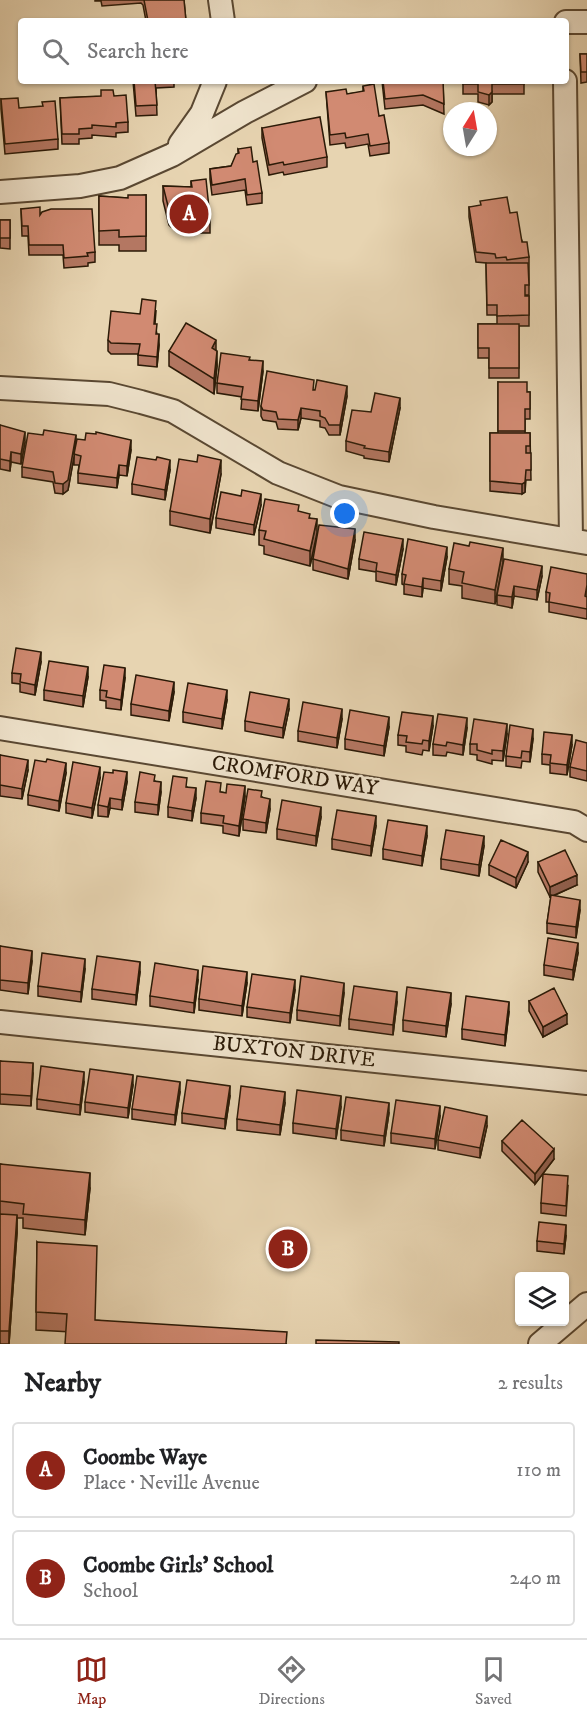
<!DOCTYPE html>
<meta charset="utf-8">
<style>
body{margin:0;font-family:"IM FELL DW Pica",serif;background:#f2f2f2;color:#202124}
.controls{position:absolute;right:18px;bottom:18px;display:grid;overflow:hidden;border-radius:6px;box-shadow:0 2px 4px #0004}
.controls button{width:54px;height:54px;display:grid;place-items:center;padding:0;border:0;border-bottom:2px solid #e0e0e0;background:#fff;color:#202124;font:30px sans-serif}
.compass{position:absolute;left:443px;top:102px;width:54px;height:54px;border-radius:50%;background:#fff;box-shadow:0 2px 4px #0004;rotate:11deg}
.you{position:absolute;left:345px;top:514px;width:21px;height:21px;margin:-15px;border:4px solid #fff;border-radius:50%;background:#1a73e8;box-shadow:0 0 0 9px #1a73e833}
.badge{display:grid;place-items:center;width:39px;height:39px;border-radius:50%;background:#8f2418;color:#fff;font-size:20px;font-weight:700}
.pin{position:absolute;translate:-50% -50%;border:3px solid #fff;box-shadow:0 2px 6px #0006}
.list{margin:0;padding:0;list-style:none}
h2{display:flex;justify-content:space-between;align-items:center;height:78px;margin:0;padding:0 24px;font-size:26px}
h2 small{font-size:20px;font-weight:400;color:#757577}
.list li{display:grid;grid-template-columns:39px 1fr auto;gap:18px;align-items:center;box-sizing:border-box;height:96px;margin:0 12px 12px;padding:0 12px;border:2px solid #e0e0e0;border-radius:6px}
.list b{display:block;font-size:22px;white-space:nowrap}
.list p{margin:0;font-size:20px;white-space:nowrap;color:#757577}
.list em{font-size:20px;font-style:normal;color:#757577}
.icon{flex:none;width:33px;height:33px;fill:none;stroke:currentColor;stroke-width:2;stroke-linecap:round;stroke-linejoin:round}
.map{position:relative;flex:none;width:587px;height:1344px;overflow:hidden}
.search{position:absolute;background:#fff;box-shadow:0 2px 4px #0004;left:18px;right:18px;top:18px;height:66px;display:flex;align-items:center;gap:15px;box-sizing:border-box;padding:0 21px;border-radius:6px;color:#757577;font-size:22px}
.sheet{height:294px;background:#fff}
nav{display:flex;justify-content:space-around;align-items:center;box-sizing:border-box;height:84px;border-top:2px solid #e0e0e0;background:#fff;font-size:16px;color:#757577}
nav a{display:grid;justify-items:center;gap:3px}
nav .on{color:#8f2418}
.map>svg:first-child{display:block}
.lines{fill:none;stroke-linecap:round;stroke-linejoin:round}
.minor-casing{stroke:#5a4832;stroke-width:26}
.minor{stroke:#efe3cc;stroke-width:22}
.wall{fill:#b47762;stroke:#2b1a07;stroke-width:1.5}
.shaded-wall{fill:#926150;stroke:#2b1a07;stroke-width:1.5}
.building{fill:#d18a72;stroke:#2b1a07;stroke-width:1.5}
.labels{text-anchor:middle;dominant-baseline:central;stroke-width:5;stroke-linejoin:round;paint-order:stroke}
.street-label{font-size:21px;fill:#2b1a07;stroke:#efe3cc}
</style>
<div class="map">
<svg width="587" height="1344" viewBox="0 0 587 1344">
<rect width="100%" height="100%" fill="#e7d4b1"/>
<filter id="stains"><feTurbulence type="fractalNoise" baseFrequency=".00333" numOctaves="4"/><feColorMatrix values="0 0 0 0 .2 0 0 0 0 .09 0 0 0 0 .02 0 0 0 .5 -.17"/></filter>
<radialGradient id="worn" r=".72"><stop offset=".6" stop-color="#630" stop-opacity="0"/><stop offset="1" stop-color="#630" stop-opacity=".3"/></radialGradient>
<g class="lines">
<defs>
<path id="minor" d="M 220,0 L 223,21
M 566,22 L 587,22
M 565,81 L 571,540
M 180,144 L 202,113 L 215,81
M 0,192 L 80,186 L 120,178 L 172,155 L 245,112 L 305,81
M 0,388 L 109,394 L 141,402 L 173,411 L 278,473 L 339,497 L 434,517 L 587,543
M 0,728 L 574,822 L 587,830
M 0,1022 L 587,1083
M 540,1344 L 587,1304"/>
</defs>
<use href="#minor" class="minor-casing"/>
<use href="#minor" class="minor"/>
</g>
<path class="wall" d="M 95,0 L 184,0 L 186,21 L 146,21 L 143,5 L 141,3 L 102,6 L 101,1 L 95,1 Z
M 580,54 L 587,54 L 587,82 L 581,83 Z
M 133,81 L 174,81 L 174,87 L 156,88 L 157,115 L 136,116 Z
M 382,81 L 443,81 L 444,114 L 423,105 L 385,109 Z
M 463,81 L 524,81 L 524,94 L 492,94 L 492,102 L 489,105 L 478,102 L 478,94 L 463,94 Z
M 363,86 L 379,116 L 389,143 L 389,153 L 370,156 L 368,144 L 346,148 L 345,143 L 330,145 L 326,92 L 347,94 L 363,92 Z
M 114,96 L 128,122 L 128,132 L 116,133 L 116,137 L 92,135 L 92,138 L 79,139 L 79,144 L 62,144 L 60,98 Z
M 1,99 L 19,108 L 58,139 L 58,149 L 5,154 L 1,109 Z
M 262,128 L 327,157 L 327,167 L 284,175 L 283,172 L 269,175 L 262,138 Z
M 238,149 L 253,162 L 262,193 L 262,203 L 247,205 L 245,190 L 212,195 L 210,179 L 210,169 L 231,166 L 238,153 Z
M 191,181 L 210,218 L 210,233 L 198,233 L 198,225 L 171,227 L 169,225 L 163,201 L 163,186 L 191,187 Z
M 146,195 L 146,251 L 119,251 L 119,245 L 99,245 L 99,196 L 128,198 Z
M 469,207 L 510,213 L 529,257 L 529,295 L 525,295 L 525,296 L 529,296 L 529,326 L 519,326 L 519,378 L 489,378 L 489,358 L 478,358 L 478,324 L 497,324 L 497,315 L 487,315 L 486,263 L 476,262 L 469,217 Z
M 21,209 L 40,215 L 95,252 L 95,262 L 88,263 L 88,266 L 64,268 L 63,255 L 29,255 L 28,236 L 22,236 Z
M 0,220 L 10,220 L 10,249 L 0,248 Z
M 156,311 L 155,324 L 159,345 L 157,367 L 138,365 L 138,354 L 111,354 L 108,351 L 108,340 L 140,314 Z
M 169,351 L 216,351 L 217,366 L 214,394 L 169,366 Z
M 250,360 L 263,371 L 258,411 L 241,409 L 242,397 L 217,393 L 217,383 Z
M 498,382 L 527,392 L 530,392 L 530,419 L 525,419 L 525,433 L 530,433 L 531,480 L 526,480 L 525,492 L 522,494 L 490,491 L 490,433 L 498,433 Z
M 314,390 L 347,396 L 340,435 L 329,435 L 325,428 L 320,427 L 320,421 L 301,418 L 298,430 L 278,429 L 276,422 L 263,420 L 261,416 L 261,406 Z
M 400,408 L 389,462 L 364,458 L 364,456 L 346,451 L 346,441 L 371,412 Z
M 0,425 L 25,442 L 21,464 L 11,462 L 10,471 L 0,469 Z
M 76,445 L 131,450 L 127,476 L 119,475 L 117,488 L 78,483 L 78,473 L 79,465 L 74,465 L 74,456 L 68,490 L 63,494 L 55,493 L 53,482 L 22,477 L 22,467 Z
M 197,462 L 221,474 L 210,533 L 170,525 L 170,511 Z
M 170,470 L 165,500 L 132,494 L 132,484 Z
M 261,505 L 254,535 L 216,528 L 216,518 Z
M 299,512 L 310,518 L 317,533 L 310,566 L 264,554 L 264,546 L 259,545 L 259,530 Z
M 355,540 L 348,579 L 313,570 L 313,559 Z
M 403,549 L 396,585 L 376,581 L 376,572 L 359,569 L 359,559 Z
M 447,557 L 441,591 L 423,588 L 422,597 L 404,594 L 404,585 L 402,584 L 402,574 Z
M 503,562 L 542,576 L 537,600 L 514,596 L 512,608 L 497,605 L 497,595 L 500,582 L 495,604 L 462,598 L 462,586 L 449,584 L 449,569 Z
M 587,574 L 587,619 L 549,612 L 549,602 L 546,602 L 546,592 Z
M 41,662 L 35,695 L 20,692 L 20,684 L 12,683 L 12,673 Z
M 88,677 L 83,707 L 44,700 L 44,690 Z
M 125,678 L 121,710 L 106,708 L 106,701 L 100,700 L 100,690 Z
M 174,692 L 169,721 L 131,715 L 131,704 Z
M 227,700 L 222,729 L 183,722 L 183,712 Z
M 289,709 L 283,738 L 245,731 L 245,721 Z
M 342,719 L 337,748 L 298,741 L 298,731 Z
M 433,726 L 429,751 L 423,750 L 422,755 L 406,752 L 406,746 L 398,745 L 398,735 Z
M 389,727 L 384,756 L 345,749 L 345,739 Z
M 467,728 L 463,755 L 447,752 L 446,756 L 433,755 L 433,744 Z
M 507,734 L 503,761 L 492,760 L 492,764 L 477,760 L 477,755 L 470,754 L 470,744 Z
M 533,739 L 530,762 L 522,761 L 521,768 L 506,766 L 506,756 Z
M 587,743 L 587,781 L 570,777 L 570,767 Z
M 572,745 L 567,775 L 550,773 L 550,765 L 542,764 L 542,754 Z
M 0,755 L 28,770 L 22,799 L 0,796 Z
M 66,773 L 59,811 L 28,805 L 28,795 Z
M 100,778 L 92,818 L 66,813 L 66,803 Z
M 155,781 L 161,792 L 158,815 L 135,812 L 135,802 Z
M 127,782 L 122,810 L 110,808 L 108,817 L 98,816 L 98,805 Z
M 187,787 L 196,798 L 192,821 L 168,817 L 168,807 Z
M 221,792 L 245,796 L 239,836 L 223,833 L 223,826 L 201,823 L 201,813 Z
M 262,797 L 270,809 L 266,833 L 243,830 L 243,819 Z
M 321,817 L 316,846 L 277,839 L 277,829 Z
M 376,826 L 371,856 L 332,849 L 332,839 Z
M 427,836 L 422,866 L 383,859 L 383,849 Z
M 484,846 L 479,876 L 441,869 L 441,859 Z
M 528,862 L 516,888 L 489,875 L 489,865 Z
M 538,862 L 577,885 L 553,896 L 580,910 L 576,938 L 547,933 L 547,923 L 551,897 L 550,897 L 538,872 Z
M 0,946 L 32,961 L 28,994 L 0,990 Z
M 578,953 L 573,980 L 544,975 L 544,965 Z
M 85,969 L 81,1002 L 38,996 L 38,986 Z
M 140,972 L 136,1005 L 92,999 L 92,989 Z
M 198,980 L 194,1013 L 150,1006 L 150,996 Z
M 247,983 L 242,1016 L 199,1010 L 199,999 Z
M 295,990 L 290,1023 L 247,1017 L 247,1007 Z
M 344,993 L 340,1026 L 297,1020 L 297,1010 Z
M 529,1001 L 567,1024 L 543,1037 L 529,1011 Z
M 397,1002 L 393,1035 L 349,1029 L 349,1019 Z
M 451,1004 L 446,1037 L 403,1031 L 403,1020 Z
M 509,1012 L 505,1046 L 462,1039 L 462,1029 Z
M 0,1061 L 33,1073 L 31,1106 L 0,1104 Z
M 84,1082 L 80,1115 L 37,1109 L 37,1099 Z
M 133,1085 L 128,1118 L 85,1112 L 85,1102 Z
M 180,1092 L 175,1125 L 132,1119 L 132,1109 Z
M 230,1096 L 225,1129 L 182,1123 L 182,1113 Z
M 285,1103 L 280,1135 L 237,1130 L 237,1119 Z
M 341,1107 L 336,1139 L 293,1133 L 293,1123 Z
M 389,1113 L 384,1146 L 341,1140 L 341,1130 Z
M 440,1116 L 435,1149 L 391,1143 L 391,1133 Z
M 487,1126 L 480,1158 L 438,1150 L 438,1140 Z
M 502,1141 L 554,1159 L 535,1184 L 502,1151 Z
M 0,1164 L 90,1188 L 85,1235 L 23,1228 L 23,1218 L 17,1218 L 17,1233 L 9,1344 L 0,1344 Z
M 568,1186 L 566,1216 L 541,1213 L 541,1203 Z
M 566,1236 L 564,1254 L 537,1251 L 537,1241 Z
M 37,1242 L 95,1320 L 287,1344 L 36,1330 Z"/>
<path class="shaded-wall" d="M 492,92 L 492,102 L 489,105 L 489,95 Z
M 159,334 L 159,345 L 157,367 L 157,357 Z
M 216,340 L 216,355 L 212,348 Z
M 217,351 L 217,366 L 214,394 L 214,379 Z
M 263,361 L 263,371 L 258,411 L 258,401 Z
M 347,386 L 347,396 L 340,435 L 340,425 Z
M 400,398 L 400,408 L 389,462 L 389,452 Z
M 301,408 L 301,418 L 298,430 L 298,420 Z
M 25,432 L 25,442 L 21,464 L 21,454 Z
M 76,435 L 76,446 L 68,490 L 63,494 L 63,484 Z
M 131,440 L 131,450 L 127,476 L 127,466 Z
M 11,452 L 11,462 L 10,471 L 10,461 Z
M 170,460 L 170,470 L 165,500 L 165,490 Z
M 221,460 L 221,474 L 210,533 L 210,519 Z
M 119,465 L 119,475 L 117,488 L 117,478 Z
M 525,482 L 525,492 L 522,494 L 522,484 Z
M 261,494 L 261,505 L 254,535 L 254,525 Z
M 317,519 L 317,533 L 310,566 L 310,551 Z
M 355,529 L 355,540 L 348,579 L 348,569 Z
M 403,539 L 403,549 L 396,585 L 396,575 Z
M 447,547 L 447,557 L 441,591 L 441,581 Z
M 503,548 L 503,563 L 495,604 L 495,590 Z
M 542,566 L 542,576 L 537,600 L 537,590 Z
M 423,578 L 423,588 L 422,597 L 422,587 Z
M 514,586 L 514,596 L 512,608 L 512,597 Z
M 41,652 L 41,662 L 35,695 L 35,685 Z
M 88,667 L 88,677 L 83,707 L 83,696 Z
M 125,668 L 125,678 L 121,710 L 121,700 Z
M 174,682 L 174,692 L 169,721 L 169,711 Z
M 227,690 L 227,700 L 222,729 L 222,719 Z
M 289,699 L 289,709 L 283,738 L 283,728 Z
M 342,709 L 342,719 L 337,748 L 337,738 Z
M 433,716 L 433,726 L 429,751 L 429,741 Z
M 389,717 L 389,727 L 384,756 L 384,746 Z
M 467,718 L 467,728 L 463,755 L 463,745 Z
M 507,724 L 507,734 L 503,761 L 503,751 Z
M 533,729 L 533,739 L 530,762 L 530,752 Z
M 572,735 L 572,745 L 567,775 L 567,765 Z
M 28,760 L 28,770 L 22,799 L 22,789 Z
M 66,763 L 66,773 L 59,811 L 59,801 Z
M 100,767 L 100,778 L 92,818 L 92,808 Z
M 127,772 L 127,782 L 122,810 L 122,800 Z
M 161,782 L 161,792 L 158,815 L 158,805 Z
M 245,786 L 245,796 L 239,836 L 239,826 Z
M 196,788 L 196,798 L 192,821 L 192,811 Z
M 110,798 L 110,808 L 108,817 L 108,807 Z
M 270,799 L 270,809 L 266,833 L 266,823 Z
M 321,807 L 321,817 L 316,846 L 316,836 Z
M 376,816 L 376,826 L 371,856 L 371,846 Z
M 427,826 L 427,836 L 422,866 L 422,856 Z
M 484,836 L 484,846 L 479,876 L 479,865 Z
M 528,852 L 528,862 L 516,888 L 516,878 Z
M 577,875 L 577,885 L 550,897 L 550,887 Z
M 580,900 L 580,910 L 576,938 L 576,927 Z
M 578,943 L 578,953 L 573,980 L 573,970 Z
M 32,951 L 32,961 L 28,994 L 28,983 Z
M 85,959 L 85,969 L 81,1002 L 81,992 Z
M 140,962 L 140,972 L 136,1005 L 136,995 Z
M 198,970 L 198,980 L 194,1013 L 194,1003 Z
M 247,972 L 247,983 L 242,1016 L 242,1006 Z
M 295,980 L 295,990 L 290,1023 L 290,1013 Z
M 344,983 L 344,993 L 340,1026 L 340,1016 Z
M 397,992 L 397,1002 L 393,1035 L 393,1025 Z
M 451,993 L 451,1004 L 446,1037 L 446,1026 Z
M 509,1002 L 509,1012 L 505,1046 L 505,1035 Z
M 567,1014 L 567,1024 L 543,1037 L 543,1027 Z
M 33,1063 L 33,1073 L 31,1106 L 31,1096 Z
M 84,1072 L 84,1082 L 80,1115 L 80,1105 Z
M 133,1075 L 133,1085 L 128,1118 L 128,1108 Z
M 180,1082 L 180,1092 L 175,1125 L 175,1115 Z
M 230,1086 L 230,1096 L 225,1129 L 225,1119 Z
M 285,1092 L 285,1103 L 280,1135 L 280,1125 Z
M 341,1096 L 341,1107 L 336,1139 L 336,1129 Z
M 389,1103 L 389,1113 L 384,1146 L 384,1136 Z
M 440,1106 L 440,1116 L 435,1149 L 435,1139 Z
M 487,1116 L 487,1126 L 480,1158 L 480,1148 Z
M 554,1149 L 554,1159 L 535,1184 L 535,1174 Z
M 90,1173 L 90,1188 L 85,1235 L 85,1220 Z
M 17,1215 L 17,1233 L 9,1344 L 9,1331 Z
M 566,1225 L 566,1236 L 564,1254 L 564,1244 Z"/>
<path class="building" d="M 144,0 L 184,0 L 186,21 L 148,21 Z
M 580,54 L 587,54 L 587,72 L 581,72 Z
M 134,81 L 155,81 L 157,105 L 136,106 Z
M 383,81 L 443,81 L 444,104 L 423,95 L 385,99 Z
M 463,81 L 524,81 L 524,84 L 492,84 L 492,92 L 489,95 L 478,92 L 478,84 L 463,84 Z
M 374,84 L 379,116 L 384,115 L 389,143 L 370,146 L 368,134 L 346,138 L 345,133 L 330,135 L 326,92 L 346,89 L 347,94 L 364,91 L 363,86 Z
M 101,90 L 113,90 L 114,96 L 126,95 L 128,122 L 116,123 L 116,127 L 92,125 L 92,128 L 79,129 L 79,134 L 62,134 L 60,98 L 101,96 Z
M 18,98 L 19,108 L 43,106 L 42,102 L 55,101 L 58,139 L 5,144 L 1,99 Z
M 320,117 L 327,157 L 284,165 L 283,162 L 269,165 L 262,128 Z
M 251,147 L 253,162 L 257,161 L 262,193 L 247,195 L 245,179 L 212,185 L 210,169 L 231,166 L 236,154 L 239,153 L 238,149 Z
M 206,179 L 210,218 L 198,219 L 198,210 L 171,213 L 169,210 L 163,186 L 192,187 L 191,181 Z
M 128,195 L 146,195 L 146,236 L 119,237 L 119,230 L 99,231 L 99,196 L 128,198 Z
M 507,197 L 510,213 L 517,212 L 522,242 L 527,242 L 529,257 L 507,260 L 506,257 L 496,258 L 495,254 L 476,252 L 469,207 L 481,205 L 480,201 Z
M 40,207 L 40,215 L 42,212 L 51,209 L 92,209 L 95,252 L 87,253 L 88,256 L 64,258 L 63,245 L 29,245 L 28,226 L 22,226 L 21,209 Z
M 0,220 L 10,220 L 10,238 L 0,238 Z
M 486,263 L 528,263 L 529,285 L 525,285 L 525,296 L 529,296 L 529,315 L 497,316 L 497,305 L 487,305 Z
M 142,299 L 156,301 L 154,324 L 157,324 L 156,334 L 159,334 L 157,357 L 138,355 L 140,344 L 111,343 L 108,340 L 111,311 L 140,314 Z
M 186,323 L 216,340 L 212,348 L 217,351 L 214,379 L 169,351 Z
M 478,324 L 519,324 L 519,368 L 489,368 L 489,348 L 478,348 Z
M 221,353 L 250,357 L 249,360 L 263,361 L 258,401 L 241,399 L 243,387 L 217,383 Z
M 267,371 L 314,380 L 313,390 L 315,390 L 317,380 L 347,386 L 340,425 L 329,425 L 325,418 L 320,416 L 320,411 L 301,408 L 298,420 L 278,419 L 276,412 L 263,410 L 261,406 Z
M 498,382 L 527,382 L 527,392 L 530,392 L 530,409 L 525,409 L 525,431 L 498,431 Z
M 375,393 L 400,398 L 389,452 L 364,448 L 365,446 L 346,441 L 352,410 L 371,412 Z
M 0,425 L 25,432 L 21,454 L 11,452 L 10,461 L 0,459 Z
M 44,430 L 76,435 L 68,480 L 63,484 L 55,483 L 53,472 L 22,467 L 28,433 L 43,435 Z
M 96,432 L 131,440 L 127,466 L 119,465 L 117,478 L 78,473 L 81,456 L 74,454 L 77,439 L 85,440 L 86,433 L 96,434 Z
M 490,433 L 530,433 L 530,446 L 526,446 L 526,453 L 531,453 L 531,470 L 526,470 L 525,482 L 522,484 L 490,481 Z
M 198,455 L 221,460 L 210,519 L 170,511 L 179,459 L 197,462 Z
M 137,457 L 156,460 L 157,457 L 170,460 L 165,490 L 132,484 Z
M 242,490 L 261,494 L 254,525 L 216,518 L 221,492 L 241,496 Z
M 265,499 L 299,505 L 298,511 L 310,514 L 309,518 L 317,519 L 310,551 L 264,539 L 266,531 L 259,530 Z
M 319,525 L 355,529 L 348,569 L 313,559 Z
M 364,532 L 403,539 L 396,575 L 376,571 L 377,563 L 359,559 Z
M 408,539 L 447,547 L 441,581 L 423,578 L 422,587 L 404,584 L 406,575 L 402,574 Z
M 470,542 L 503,548 L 495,590 L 462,583 L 464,572 L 449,569 L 454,543 L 469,546 Z
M 504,559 L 542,566 L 537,590 L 514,586 L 512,597 L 497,595 Z
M 551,567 L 587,574 L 587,585 L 585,596 L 587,597 L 587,609 L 549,602 L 550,593 L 546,592 Z
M 16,648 L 41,652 L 35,685 L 20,682 L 21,674 L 12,673 Z
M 49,661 L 88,667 L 83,696 L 44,690 Z
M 104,665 L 125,668 L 121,700 L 106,697 L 107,691 L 100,690 Z
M 136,675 L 174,682 L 169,711 L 131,704 Z
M 188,683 L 227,690 L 222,719 L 183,712 Z
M 250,692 L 289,699 L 283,728 L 245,721 Z
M 303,702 L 342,709 L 337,738 L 298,731 Z
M 350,710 L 389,717 L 384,746 L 345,739 Z
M 402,712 L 433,716 L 429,741 L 423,740 L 422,744 L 406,742 L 407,736 L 398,735 Z
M 438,714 L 467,718 L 463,745 L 447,742 L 446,746 L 433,744 Z
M 474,719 L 507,724 L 503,751 L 492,750 L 492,754 L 477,750 L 477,744 L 470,744 Z
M 510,725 L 533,729 L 530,752 L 522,751 L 521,758 L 506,756 Z
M 544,732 L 572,735 L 567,765 L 550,763 L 551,755 L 542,754 Z
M 576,740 L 587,743 L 587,771 L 570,767 Z
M 0,755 L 28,760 L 22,789 L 0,785 Z
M 47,759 L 66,763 L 59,801 L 28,795 L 35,760 L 46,762 Z
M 73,762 L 100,767 L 92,808 L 66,803 Z
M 113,770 L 127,772 L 122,800 L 110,798 L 108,807 L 98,805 L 104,772 L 113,773 Z
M 140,772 L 155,775 L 154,781 L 161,782 L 158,805 L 135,802 Z
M 173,776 L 187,778 L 186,787 L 196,788 L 192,811 L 168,807 Z
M 206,781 L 221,783 L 220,792 L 226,793 L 227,784 L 245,786 L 239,826 L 223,823 L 224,816 L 201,813 Z
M 248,789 L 262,791 L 261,797 L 270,799 L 266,823 L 243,819 Z
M 282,800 L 321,807 L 316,836 L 277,829 Z
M 337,810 L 376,816 L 371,846 L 332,839 Z
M 388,820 L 427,826 L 422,856 L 383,849 Z
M 446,830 L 484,836 L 479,865 L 441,859 Z
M 501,840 L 528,852 L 516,878 L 489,865 Z
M 565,850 L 577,875 L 550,887 L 538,862 Z
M 551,895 L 580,900 L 576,927 L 547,923 Z
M 548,938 L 578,943 L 573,970 L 544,965 Z
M 0,946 L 32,951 L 28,983 L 0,980 Z
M 42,953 L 85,959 L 81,992 L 38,986 Z
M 97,956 L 140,962 L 136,995 L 92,989 Z
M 155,963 L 198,970 L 194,1003 L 150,996 Z
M 203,966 L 247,972 L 242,1006 L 199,999 Z
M 252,974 L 295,980 L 290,1013 L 247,1007 Z
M 301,976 L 344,983 L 340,1016 L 297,1010 Z
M 354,986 L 397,992 L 393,1025 L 349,1019 Z
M 407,987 L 451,993 L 446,1026 L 403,1020 Z
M 554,988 L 567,1014 L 543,1027 L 529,1001 Z
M 466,996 L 509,1002 L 505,1035 L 462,1029 Z
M 0,1061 L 33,1063 L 31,1096 L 0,1094 Z
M 41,1066 L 84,1072 L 80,1105 L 37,1099 Z
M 90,1069 L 133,1075 L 128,1108 L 85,1102 Z
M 137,1076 L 180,1082 L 175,1115 L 132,1109 Z
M 187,1080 L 230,1086 L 225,1119 L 182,1113 Z
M 241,1086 L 285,1092 L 280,1125 L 237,1119 Z
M 297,1090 L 341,1096 L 336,1129 L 293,1123 Z
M 346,1097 L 389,1103 L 384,1136 L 341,1130 Z
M 396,1100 L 440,1106 L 435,1139 L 391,1133 Z
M 445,1107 L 487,1116 L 480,1148 L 438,1140 Z
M 522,1120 L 554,1149 L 535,1174 L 502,1141 Z
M 0,1164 L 90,1173 L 85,1220 L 23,1214 L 24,1204 L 0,1201 Z
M 543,1174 L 568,1176 L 566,1206 L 541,1203 Z
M 0,1214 L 17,1215 L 9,1331 L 0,1331 Z
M 539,1222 L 566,1225 L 564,1244 L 537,1241 Z
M 37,1242 L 97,1246 L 95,1320 L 287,1332 L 286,1344 L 65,1344 L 67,1314 L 36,1312 Z
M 316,1340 L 399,1342 L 399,1344 L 316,1344 Z"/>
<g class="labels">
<g class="street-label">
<text transform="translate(295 776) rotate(9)">CROMFORD WAY</text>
<text transform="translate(294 1052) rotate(6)">BUXTON DRIVE</text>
</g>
</g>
<rect width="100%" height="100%" filter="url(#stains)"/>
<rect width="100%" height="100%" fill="url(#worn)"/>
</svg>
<div class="controls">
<button><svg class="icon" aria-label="layers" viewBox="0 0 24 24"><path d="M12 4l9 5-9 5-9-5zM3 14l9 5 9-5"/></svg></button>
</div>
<svg class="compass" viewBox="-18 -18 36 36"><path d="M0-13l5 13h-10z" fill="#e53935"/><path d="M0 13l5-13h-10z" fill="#757577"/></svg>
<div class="you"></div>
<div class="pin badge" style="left:189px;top:214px">A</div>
<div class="pin badge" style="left:288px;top:1249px">B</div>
<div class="search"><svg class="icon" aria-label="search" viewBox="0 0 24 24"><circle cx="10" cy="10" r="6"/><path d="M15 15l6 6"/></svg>Search here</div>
</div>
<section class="sheet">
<h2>Nearby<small>2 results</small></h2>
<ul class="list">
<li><span class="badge">A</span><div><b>Coombe Waye</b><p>Place · Neville Avenue</p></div><em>110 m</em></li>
<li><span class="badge">B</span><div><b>Coombe Girls' School</b><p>School</p></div><em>240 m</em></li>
</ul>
</section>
<nav>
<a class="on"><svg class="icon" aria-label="map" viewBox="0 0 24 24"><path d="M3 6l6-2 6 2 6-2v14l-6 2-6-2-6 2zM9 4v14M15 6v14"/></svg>Map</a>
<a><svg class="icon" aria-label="directions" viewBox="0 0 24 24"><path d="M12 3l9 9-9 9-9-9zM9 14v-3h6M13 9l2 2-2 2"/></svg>Directions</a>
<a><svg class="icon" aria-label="saved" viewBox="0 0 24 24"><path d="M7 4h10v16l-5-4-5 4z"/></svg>Saved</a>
</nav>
